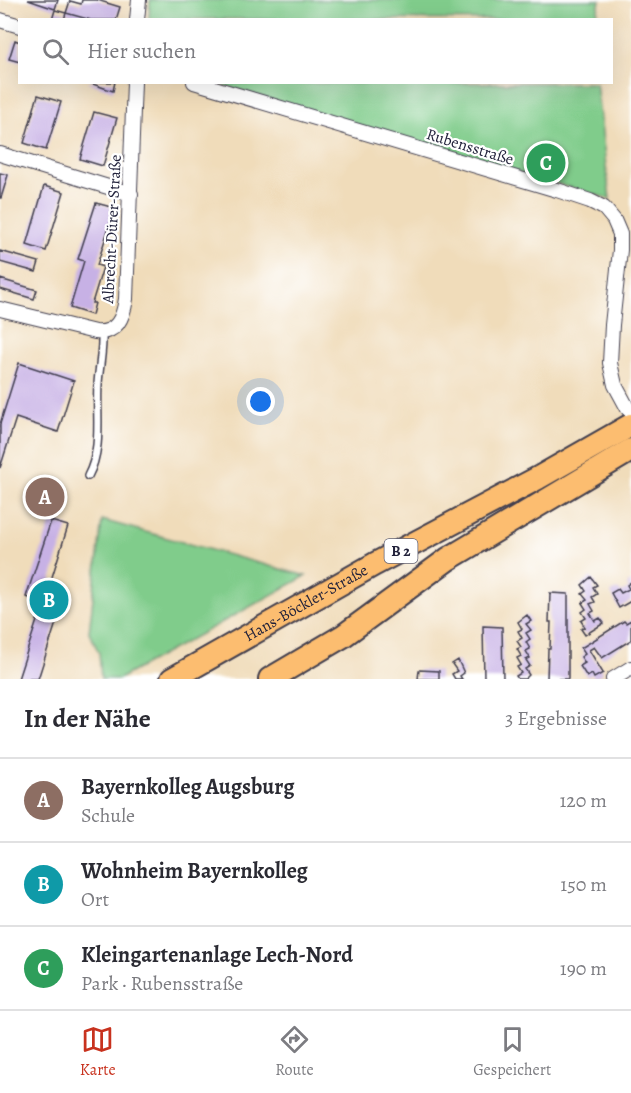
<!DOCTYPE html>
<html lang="de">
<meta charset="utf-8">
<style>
body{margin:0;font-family:Alegreya,serif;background:#f2f2f3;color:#2b2b33}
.you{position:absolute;left:261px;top:402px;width:21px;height:21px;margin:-15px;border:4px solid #fff;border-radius:50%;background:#1a73e8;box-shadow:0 0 0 9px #1a73e833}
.badge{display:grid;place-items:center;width:39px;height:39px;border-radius:50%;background:#c8321e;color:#fff;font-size:20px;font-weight:700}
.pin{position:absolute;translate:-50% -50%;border:3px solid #fff;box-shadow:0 2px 6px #0006}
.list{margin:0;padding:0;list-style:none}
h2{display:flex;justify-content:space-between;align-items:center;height:78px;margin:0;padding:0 24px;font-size:26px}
h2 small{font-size:20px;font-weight:400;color:#7c7c81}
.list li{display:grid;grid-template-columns:39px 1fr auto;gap:18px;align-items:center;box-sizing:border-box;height:84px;padding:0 24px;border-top:2px solid #e1e1e2}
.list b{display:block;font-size:22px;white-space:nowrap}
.list p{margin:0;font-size:20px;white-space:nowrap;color:#7c7c81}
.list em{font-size:20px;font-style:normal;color:#7c7c81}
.icon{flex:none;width:33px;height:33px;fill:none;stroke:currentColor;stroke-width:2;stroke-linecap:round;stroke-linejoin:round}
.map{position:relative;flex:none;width:631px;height:679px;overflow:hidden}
.search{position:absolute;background:#fff;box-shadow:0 6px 24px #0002;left:18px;right:18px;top:18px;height:66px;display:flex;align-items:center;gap:15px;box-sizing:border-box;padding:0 21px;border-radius:0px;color:#7c7c81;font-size:22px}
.sheet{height:330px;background:#fff}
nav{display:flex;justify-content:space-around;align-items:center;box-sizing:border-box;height:84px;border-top:2px solid #e1e1e2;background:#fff;font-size:16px;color:#7c7c81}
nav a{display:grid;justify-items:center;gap:3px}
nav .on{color:#c8321e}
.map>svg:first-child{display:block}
.green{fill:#80cc8b;stroke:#517763;stroke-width:1.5}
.building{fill:#c7b1e5}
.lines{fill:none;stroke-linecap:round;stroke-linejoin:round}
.service-casing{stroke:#413e4e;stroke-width:10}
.minor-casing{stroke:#413e4e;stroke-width:16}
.primary-casing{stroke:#413e4e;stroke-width:26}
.service{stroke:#fff;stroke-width:7}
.minor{stroke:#fff;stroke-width:14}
.primary{stroke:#fcbd6f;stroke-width:22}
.labels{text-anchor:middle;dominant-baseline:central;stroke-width:4.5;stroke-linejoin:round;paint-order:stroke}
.shield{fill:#fff;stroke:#646476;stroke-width:1.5}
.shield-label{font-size:15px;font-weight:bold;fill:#22223b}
.street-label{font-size:16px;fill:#22223b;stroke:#fff}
</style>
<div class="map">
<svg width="631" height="679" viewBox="0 0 631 679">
<rect width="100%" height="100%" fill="#fff"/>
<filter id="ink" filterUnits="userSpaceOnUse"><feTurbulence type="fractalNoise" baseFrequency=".0167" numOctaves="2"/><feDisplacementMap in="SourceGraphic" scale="12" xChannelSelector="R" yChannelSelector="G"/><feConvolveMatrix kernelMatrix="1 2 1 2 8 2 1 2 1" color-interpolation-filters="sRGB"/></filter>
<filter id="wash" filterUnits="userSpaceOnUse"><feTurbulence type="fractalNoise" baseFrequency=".008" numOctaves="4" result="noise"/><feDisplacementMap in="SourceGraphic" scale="24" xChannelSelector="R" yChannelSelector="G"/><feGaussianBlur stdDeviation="1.35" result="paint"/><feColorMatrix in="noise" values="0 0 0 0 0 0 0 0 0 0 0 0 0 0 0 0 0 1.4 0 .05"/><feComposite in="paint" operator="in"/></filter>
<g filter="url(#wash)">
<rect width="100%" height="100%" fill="#f0dcba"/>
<path class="green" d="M 150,0 L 600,0 L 596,20 L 149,19 Z
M 215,83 L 596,83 L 610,199 L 362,127 Z
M 102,520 L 306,576 L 119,679 L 101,679 L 99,653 L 89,632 Z"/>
<g id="blocks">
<path class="building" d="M 28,0 L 58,0 L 55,9 Z
M 82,0 L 97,0 L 120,7 L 116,20 L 91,20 L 66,13 L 70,1 L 81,4 Z
M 55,10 L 66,13 L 64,20 L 52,20 Z
M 15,40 L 20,42 L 20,62 L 9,59 Z
M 87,82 L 115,82 L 113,91 Z
M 38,95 L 61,102 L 46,150 L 24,143 Z
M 94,112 L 117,118 L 103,166 L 80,159 Z
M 0,173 L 8,175 L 1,198 L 0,198 Z
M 44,186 L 64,192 L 46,251 L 27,245 Z
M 96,203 L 115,208 L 97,265 L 103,267 L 92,303 L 95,303 L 92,315 L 70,308 L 84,261 L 78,259 Z
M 0,251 L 39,262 L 36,272 L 0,262 Z
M 0,279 L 37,290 L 34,299 L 0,289 Z
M 19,363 L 74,381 L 58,432 L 16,418 L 0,468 L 0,424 Z
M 51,521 L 68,526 L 47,593 L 64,598 L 38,679 L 18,679 L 43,602 L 26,597 Z
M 591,577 L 597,585 L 593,587 L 597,594 L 592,597 L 595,602 L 590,604 L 594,611 L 590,613 L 595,621 L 600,618 L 604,623 L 585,635 L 581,629 L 585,627 L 581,621 L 586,618 L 582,612 L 586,609 L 582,603 L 587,600 L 582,594 L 586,591 L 582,585 Z
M 631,582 L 631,601 L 619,608 L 611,593 L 618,589 L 621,593 L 629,589 L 627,585 Z
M 550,593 L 568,594 L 568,679 L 547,679 L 548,649 L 550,649 L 551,622 L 549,622 Z
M 527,615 L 531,621 L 526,624 L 531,630 L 526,633 L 530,639 L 526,642 L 530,649 L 526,651 L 530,658 L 526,660 L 530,666 L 525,669 L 529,675 L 525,679 L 518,679 L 516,676 L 521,673 L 517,667 L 521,665 L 517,658 L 521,656 L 517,649 L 521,647 L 517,641 L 522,638 L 518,631 L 522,629 L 518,622 Z
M 631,620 L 631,640 L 602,658 L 594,647 L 589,650 L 603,673 L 594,678 L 592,674 L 587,677 L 580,666 L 585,663 L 581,657 L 585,654 L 581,648 L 624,621 L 626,623 Z
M 483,626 L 502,627 L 503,679 L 484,679 Z
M 458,660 L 464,673 L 460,676 L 462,679 L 455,679 L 452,674 L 457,671 L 452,664 Z
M 419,670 L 439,671 L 439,679 L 418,679 Z"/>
</g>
</g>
<g filter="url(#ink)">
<use href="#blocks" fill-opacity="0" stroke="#413e4e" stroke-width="1.5"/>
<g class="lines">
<defs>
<path id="service" d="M 88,476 C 103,448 96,415 98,384 C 99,367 103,350 102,333"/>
<path id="minor" d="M 0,20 L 20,26
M 137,20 L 139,0
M 194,82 L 557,190 L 590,201 L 604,208 L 614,220 L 620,234 L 620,250 L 612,325 L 610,363 L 615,385 L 628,409
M 0,154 L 131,194
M 0,309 L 95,332 C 117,334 123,318 126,299 L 134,82
M 613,679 L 631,668"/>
<g id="primary">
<path id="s1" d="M 172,679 L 375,564 L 538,478 L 631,425"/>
<path d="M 270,679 L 343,636 L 448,559 L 631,450"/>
</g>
</defs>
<use href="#service" class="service-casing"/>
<use href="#minor" class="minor-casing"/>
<use href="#primary" class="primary-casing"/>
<use href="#service" class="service"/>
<use href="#minor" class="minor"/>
<use href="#primary" class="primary"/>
</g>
</g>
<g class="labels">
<rect class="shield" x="384.5" y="539" width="33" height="24" rx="4.5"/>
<g class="shield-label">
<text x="401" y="551">B 2</text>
</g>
<g class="street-label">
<text transform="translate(470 147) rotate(17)">Rubensstraße</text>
<text transform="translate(112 229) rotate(-87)">Albrecht-Dürer-Straße</text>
<text stroke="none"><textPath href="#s1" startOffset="154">Hans-Böckler-Straße</textPath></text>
</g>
</g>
</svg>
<div class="you"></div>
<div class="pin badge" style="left:45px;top:497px;background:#8d6e63">A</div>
<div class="pin badge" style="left:49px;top:600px;background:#0f9aa8">B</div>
<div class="pin badge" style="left:546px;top:163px;background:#2e9e5b">C</div>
<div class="search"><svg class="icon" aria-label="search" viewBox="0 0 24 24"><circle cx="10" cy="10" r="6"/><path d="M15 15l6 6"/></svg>Hier suchen</div>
</div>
<section class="sheet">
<h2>In der Nähe<small>3 Ergebnisse</small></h2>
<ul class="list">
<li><span class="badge" style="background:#8d6e63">A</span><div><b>Bayernkolleg Augsburg</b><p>Schule</p></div><em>120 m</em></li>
<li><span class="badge" style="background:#0f9aa8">B</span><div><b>Wohnheim Bayernkolleg</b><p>Ort</p></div><em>150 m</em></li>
<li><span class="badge" style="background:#2e9e5b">C</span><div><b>Kleingartenanlage Lech-Nord</b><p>Park · Rubensstraße</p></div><em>190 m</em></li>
</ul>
</section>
<nav>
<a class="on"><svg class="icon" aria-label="map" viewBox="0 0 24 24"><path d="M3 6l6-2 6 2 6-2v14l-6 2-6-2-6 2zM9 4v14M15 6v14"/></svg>Karte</a>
<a><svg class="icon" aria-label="directions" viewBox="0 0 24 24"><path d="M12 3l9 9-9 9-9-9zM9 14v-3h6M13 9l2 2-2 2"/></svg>Route</a>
<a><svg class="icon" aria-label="saved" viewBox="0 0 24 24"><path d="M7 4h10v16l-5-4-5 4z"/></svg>Gespeichert</a>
</nav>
